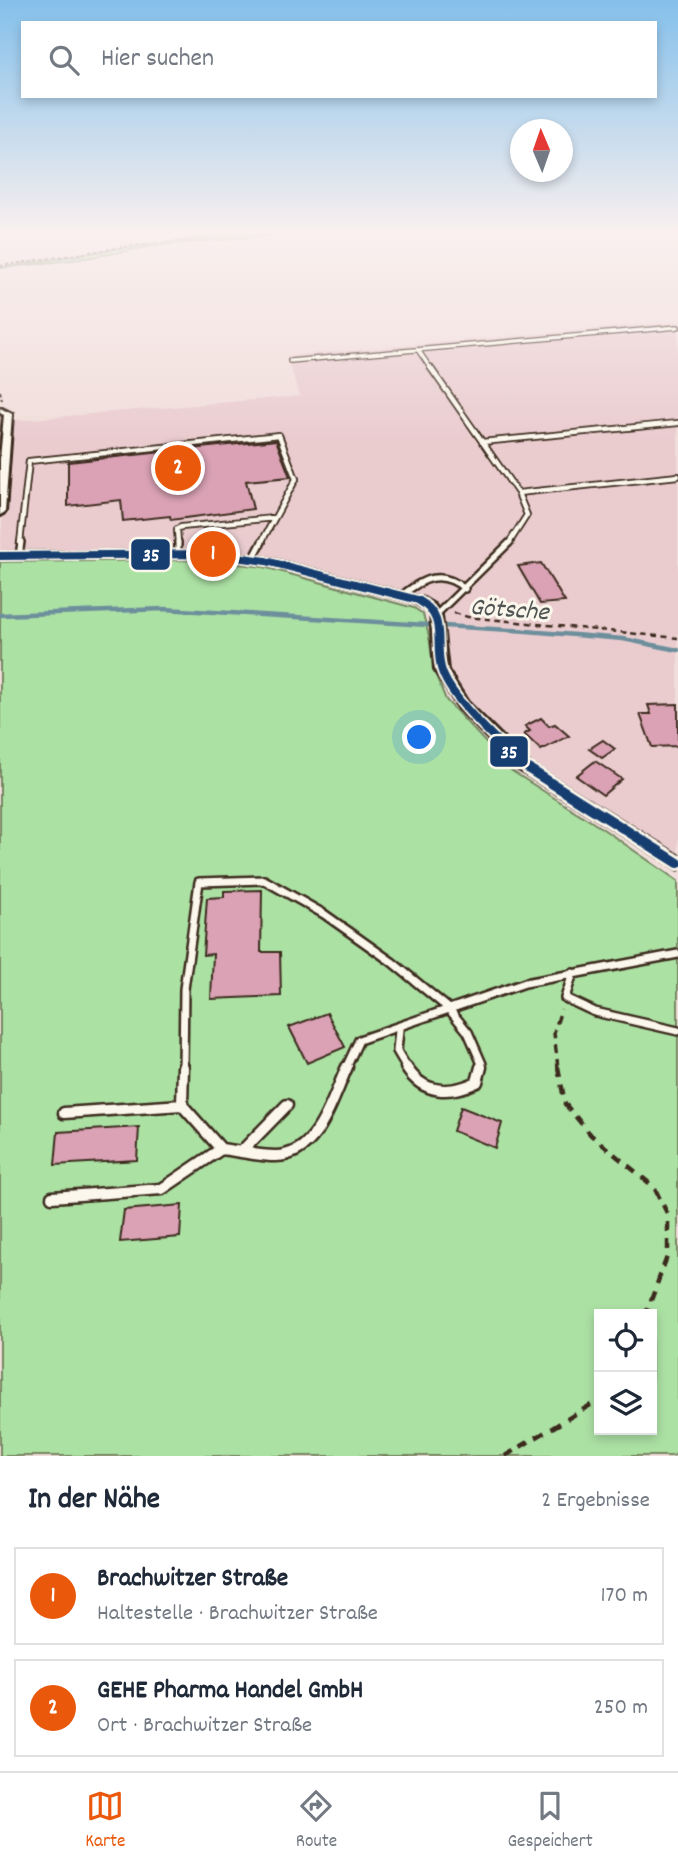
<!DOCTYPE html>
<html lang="de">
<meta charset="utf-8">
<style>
body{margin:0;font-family:Dekko,sans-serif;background:#f2f2f3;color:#1f2937}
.controls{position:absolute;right:21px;bottom:21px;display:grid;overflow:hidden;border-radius:0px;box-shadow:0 4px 10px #0003}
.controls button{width:63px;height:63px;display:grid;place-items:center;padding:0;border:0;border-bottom:2px solid #e0e1e3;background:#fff;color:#1f2937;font:35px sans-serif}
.compass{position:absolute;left:510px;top:119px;width:63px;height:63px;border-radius:50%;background:#fff;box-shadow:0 4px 10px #0003;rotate:358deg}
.you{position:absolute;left:420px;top:738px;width:24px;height:24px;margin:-18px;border:5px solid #fff;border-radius:50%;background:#1a73e8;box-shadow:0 0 0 10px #1a73e833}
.badge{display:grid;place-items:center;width:46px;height:46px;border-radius:50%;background:#ea580c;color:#fff;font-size:23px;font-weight:700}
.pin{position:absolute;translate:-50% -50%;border:4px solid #fff;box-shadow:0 2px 7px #0006}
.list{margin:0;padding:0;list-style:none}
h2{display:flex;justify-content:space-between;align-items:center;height:91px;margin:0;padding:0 28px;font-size:30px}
h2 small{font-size:23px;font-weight:400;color:#747a83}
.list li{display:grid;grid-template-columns:46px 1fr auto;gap:21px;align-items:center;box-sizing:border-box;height:98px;margin:0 14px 14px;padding:0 14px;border:2px solid #e0e1e3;border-radius:0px}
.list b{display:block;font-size:26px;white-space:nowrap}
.list p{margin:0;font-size:23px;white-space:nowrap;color:#747a83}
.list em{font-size:23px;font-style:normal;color:#747a83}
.icon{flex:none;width:38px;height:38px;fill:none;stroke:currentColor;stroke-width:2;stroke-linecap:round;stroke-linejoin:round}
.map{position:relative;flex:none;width:678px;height:1456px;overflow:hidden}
.search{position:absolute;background:#fff;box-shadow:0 4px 10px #0003;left:21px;right:21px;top:21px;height:77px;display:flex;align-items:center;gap:18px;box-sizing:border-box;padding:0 24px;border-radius:0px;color:#747a83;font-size:26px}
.sheet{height:315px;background:#fff}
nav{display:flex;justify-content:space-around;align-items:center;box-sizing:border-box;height:98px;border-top:2px solid #e0e1e3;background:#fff;font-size:19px;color:#747a83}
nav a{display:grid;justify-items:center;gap:4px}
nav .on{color:#ea580c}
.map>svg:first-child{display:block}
.built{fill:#eacccf}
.green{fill:#ace1a4;stroke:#748661;stroke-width:2;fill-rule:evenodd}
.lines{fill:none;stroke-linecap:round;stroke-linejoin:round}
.stream{stroke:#6d8f9c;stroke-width:4.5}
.building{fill:#daa2b4;stroke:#3b2a1e;stroke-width:2}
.lane-far4-casing{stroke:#3b2a1e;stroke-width:6}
.lane-far3-casing{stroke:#3b2a1e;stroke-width:8}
.lane-far2-casing{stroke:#3b2a1e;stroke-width:10}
.lane-far1-casing{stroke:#3b2a1e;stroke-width:12}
.lane-casing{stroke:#3b2a1e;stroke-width:15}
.street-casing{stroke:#3b2a1e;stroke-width:6}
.path-far3{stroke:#3b2a1e;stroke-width:2;stroke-dasharray:3.5 2.5;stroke-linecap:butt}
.path-far2{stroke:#3b2a1e;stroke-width:2.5;stroke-dasharray:6 4.5;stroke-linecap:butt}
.path-far1{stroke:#3b2a1e;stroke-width:3.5;stroke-dasharray:9 6;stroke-linecap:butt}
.path{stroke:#3b2a1e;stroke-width:4.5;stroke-dasharray:10 8;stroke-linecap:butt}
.lane-far4{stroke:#fbf7ec;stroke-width:3.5}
.lane-far3{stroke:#fbf7ec;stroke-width:4.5}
.lane-far2{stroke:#fbf7ec;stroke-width:5}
.lane-far1{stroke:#fbf7ec;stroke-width:7}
.lane{stroke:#fbf7ec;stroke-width:10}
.street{fill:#fbf7ec;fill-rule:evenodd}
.bus-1-far1-casing{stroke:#fbf7ec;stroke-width:12}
.bus-1-casing{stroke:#fbf7ec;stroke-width:16}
.bus-1-far1{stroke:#173e70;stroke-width:8}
.bus-1{stroke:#173e70;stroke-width:10}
.labels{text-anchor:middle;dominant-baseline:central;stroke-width:6;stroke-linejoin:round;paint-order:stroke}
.water-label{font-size:26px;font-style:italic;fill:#505452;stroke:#fbf7ec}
.line-badge{stroke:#fbf7ec;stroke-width:2.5}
.badge-label{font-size:19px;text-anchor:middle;font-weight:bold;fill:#fff}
</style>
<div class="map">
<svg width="678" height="1456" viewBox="0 0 678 1456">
<rect width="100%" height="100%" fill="#f1dedb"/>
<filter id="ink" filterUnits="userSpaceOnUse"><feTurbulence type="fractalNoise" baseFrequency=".0143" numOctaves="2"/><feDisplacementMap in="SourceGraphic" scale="14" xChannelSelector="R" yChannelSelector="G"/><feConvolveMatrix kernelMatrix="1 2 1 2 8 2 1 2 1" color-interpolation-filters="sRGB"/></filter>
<g filter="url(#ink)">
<path class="built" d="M 678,322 L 678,863 L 522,765 L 463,705 L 441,670 L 436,615 L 418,600 L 225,549 L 0,550 L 10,421 L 300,396 L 286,356 Z"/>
<path class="green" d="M 245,234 L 286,234 L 160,245 L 80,259 L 0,268 L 116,249 Z
M 204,560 L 264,567 L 414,608 L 423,614 L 429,636 L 434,671 L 446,700 L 512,771 L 603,829 L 678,881 L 678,1453 L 673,1456 L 0,1456 L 0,562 ZM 599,1314 L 652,1314 L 652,1430 L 599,1430 Z"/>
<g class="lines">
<path class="stream" d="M 0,615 L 164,609 L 527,631 L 623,639 L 678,650"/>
</g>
<path class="building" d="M 276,440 L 290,477 L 246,481 L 253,509 L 171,520 L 170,516 L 123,521 L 121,500 L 68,506 L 68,462 Z
M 541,563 L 565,602 L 540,604 L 518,566 Z
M 678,704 L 678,746 L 652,747 L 640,714 L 651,714 L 648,705 Z
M 541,718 L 549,726 L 555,724 L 569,736 L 541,750 L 524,734 L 530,731 L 525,726 Z
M 603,740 L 615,749 L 602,758 L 589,749 Z
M 595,761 L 622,779 L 603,795 L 576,776 Z
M 262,890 L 261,952 L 280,952 L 281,996 L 211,999 L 213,954 L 203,955 L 207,898 L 224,897 L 224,891 Z
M 327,1013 L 345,1047 L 307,1063 L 289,1027 Z
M 461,1107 L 502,1123 L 495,1148 L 453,1131 Z
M 139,1127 L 137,1160 L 55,1165 L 58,1132 Z
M 182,1205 L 180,1237 L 120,1242 L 124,1210 Z"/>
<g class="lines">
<defs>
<path id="lane-far4" d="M 418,350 L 431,369
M 290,361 L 678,327"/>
<path id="lane-far3" d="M 430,367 L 518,493 L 527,515 L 509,543
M 482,442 L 678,423
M 518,493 L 678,476
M 20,543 L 29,461 L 279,435 L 296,479 L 261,543
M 178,543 L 177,529 L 181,527 L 274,518"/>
<path id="lane-far2" d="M 178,542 L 178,554
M 19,556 L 21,542
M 253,559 L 262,542
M 401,596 C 423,578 441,569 465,589
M 436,615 L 510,542"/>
<path id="lane-far1" d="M 573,973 L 565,998 L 595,1012 L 678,1031
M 399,1030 L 397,1051 L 407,1068
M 183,1068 L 184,989 L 199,882 L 264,880 L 324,914 L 392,962 L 448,1008 L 468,1032 L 482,1064 L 481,1068
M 346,1068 L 359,1040 L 525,983 L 678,954"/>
<path id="lane" d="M 406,1067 C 423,1095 451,1094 477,1082 L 481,1067
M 182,1105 L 183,1067
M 64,1113 L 182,1105 L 221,1149 C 239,1151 258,1156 276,1156 C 319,1155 332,1099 347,1067
M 243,1150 L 287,1105
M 52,1197 L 162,1189 L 221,1149"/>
<path id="street" d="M 0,408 L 12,414 L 5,512 L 0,515 L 0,459 L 4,415 L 0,413 Z
M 213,551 L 266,558 L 422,598 L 434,605 L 441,615 L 447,670 L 467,702 L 527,762 L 678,856 L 678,869 L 517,768 L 459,708 L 435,670 L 431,615 L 426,609 L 414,602 L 266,564 L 213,557 L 0,559 L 0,553 Z"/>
</defs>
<use href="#lane-far4" class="lane-far4-casing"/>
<use href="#lane-far3" class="lane-far3-casing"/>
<use href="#lane-far2" class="lane-far2-casing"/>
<use href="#lane-far1" class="lane-far1-casing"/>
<use href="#lane" class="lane-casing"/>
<use href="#street" class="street-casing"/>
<path class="path-far3" d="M 0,266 L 123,247 L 242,234
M 0,391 L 2,400"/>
<path class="path-far2" d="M 454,613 L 468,617 L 678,638"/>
<path class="path-far1" d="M 558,1068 L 554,1033 L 561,1009"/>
<path class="path" d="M 558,1067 L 565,1104 L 591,1135 L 654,1187 L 668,1215 L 668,1254 L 646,1314
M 505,1456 L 599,1400"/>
<use href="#lane-far4" class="lane-far4"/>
<use href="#lane-far3" class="lane-far3"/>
<use href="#lane-far2" class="lane-far2"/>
<use href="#lane-far1" class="lane-far1"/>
<use href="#lane" class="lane"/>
<use href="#street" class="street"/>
<defs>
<path id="bus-1-far1" d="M 0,556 L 213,554 L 266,561 L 418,600 C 448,617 434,640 441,668 C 449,699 500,742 522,765 L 532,771"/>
<path id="bus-1" d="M 529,769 L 678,863"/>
</defs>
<use href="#bus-1-far1" class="bus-1-far1-casing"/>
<use href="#bus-1" class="bus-1-casing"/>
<use href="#bus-1-far1" class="bus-1-far1"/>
<use href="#bus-1" class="bus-1"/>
</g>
</g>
<linearGradient id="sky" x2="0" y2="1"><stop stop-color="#84c0eb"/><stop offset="0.53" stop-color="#f9f0ef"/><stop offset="1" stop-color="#f9f0ef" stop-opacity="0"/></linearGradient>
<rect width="678" height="438" fill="url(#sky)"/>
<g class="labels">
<g class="water-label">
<text transform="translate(509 611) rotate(4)">Götsche</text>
</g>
</g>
<g class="line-badge">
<rect x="130" y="538" width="41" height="33" rx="7" fill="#173e70"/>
<rect x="489" y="735" width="40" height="33" rx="7" fill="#173e70"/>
</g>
<g class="badge-label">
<text x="151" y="561">35</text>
<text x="509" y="758">35</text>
</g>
</svg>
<div class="controls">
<button><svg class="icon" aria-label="locate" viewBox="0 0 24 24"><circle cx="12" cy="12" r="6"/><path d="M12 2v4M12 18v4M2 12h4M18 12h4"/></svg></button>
<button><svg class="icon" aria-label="layers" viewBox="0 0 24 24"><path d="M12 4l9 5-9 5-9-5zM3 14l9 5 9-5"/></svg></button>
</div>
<svg class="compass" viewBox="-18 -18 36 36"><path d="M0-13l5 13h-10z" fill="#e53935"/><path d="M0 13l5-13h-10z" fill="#747a83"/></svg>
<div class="you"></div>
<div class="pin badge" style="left:213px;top:554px">1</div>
<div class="pin badge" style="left:178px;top:468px">2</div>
<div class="search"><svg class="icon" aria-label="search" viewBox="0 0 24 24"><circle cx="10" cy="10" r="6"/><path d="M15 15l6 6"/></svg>Hier suchen</div>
</div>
<section class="sheet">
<h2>In der Nähe<small>2 Ergebnisse</small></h2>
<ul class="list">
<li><span class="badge">1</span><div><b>Brachwitzer Straße</b><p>Haltestelle · Brachwitzer Straße</p></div><em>170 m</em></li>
<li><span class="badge">2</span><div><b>GEHE Pharma Handel GmbH</b><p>Ort · Brachwitzer Straße</p></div><em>250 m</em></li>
</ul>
</section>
<nav>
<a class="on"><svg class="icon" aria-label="map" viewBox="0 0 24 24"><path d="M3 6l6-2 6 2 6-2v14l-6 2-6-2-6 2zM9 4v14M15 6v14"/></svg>Karte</a>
<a><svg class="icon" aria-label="directions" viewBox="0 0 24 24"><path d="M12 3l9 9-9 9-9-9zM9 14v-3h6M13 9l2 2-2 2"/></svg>Route</a>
<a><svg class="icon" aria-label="saved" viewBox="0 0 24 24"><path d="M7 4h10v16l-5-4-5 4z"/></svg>Gespeichert</a>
</nav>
